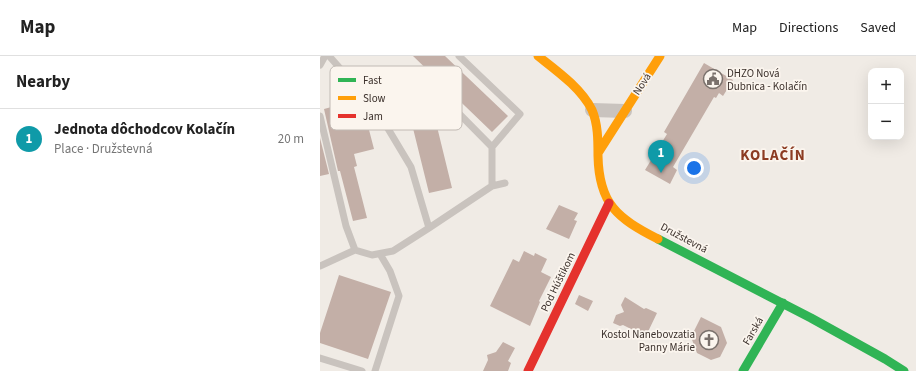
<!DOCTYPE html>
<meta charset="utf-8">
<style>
body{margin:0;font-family:"Source Sans 3",sans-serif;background:#f2f2f2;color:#222}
.controls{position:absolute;right:12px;top:12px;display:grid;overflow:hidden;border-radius:8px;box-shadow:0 4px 16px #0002}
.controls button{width:36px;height:36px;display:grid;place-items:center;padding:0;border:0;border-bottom:1px solid #e0e0e0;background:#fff;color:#222;font:20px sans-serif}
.you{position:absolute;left:374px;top:112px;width:14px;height:14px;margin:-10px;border:3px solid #fff;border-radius:50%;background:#1a73e8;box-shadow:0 0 0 6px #1a73e833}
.badge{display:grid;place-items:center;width:26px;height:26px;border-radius:50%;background:#ea580c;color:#fff;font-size:13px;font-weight:700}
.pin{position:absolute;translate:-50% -33px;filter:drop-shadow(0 1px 2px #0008)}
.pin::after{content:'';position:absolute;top:21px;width:14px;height:12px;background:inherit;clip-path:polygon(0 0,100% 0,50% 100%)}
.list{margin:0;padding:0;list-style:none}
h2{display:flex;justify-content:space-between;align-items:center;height:52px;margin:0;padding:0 16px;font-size:17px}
h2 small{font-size:13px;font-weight:400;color:#767676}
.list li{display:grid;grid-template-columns:26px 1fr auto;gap:12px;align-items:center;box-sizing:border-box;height:60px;padding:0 16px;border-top:1px solid #e0e0e0}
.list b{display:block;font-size:15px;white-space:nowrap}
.list p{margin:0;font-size:13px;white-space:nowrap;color:#767676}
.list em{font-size:13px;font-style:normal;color:#767676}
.map{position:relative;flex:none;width:596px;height:315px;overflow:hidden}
header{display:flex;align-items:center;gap:24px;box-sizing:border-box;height:56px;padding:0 20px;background:#fff;border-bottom:1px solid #e0e0e0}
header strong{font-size:19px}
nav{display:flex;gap:22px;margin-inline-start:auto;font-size:14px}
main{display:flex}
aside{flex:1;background:#fff}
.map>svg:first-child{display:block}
.building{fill:#c3afa7}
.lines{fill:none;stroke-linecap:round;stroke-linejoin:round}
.lane{stroke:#c9c3be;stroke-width:7}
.street{stroke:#c9c3be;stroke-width:14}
.fast{stroke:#30b455;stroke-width:9}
.slow{stroke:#ff9f0a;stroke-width:9}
.jam{stroke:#e5322d;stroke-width:9}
.labels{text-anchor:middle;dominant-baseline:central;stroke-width:3.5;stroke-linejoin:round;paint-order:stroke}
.poi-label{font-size:11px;fill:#3b302b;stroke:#fbf5ee;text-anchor:start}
.street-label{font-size:11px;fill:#3b302b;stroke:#fbf5ee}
.district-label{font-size:15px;font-weight:bold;letter-spacing:1px;fill:#8c3b22;stroke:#fbf5ee}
.key{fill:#fbf5ee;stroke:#c1bab4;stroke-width:1}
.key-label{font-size:11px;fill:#3b302b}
</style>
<header>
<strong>Map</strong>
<nav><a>Map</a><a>Directions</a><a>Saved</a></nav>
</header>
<main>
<aside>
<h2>Nearby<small></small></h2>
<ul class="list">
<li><span class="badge" style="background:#0f9aa8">1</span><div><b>Jednota dôchodcov Kolačín</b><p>Place · Družstevná</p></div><em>20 m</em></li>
</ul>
</aside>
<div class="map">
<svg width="596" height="315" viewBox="0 0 596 315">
<rect width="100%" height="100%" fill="#f0ebe5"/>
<path class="building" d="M 93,0 L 125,0 L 188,60 L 172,76 Z
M 384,7 L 413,24 L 403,40 L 399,37 L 396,42 L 394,41 L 353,111 L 357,114 L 350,128 L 325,114 L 347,78 L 344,76 Z
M 110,42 L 132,132 L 109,137 L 87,48 Z
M 41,43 L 54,93 L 34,98 L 37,110 L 34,111 L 47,162 L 33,165 L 20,115 L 18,115 L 4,53 Z
M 0,82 L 9,118 L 0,120 Z
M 239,149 L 258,157 L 254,164 L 257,165 L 249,183 L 226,173 Z
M 204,195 L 214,200 L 215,197 L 227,203 L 221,216 L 231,221 L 219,245 L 220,246 L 210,270 L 170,250 L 193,203 L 199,206 Z
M 19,219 L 71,236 L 48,303 L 0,287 L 0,277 Z
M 259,239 L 273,245 L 268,255 L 255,248 Z
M 305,241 L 324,253 L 326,252 L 337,257 L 325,282 L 314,277 L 313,274 L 303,269 L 300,270 L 293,267 L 296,259 L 304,256 L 301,249 Z
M 381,261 L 401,271 L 407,287 L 400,301 L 391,304 L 377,297 L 371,281 Z
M 183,286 L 195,292 L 188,305 L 191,307 L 188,315 L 163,315 L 168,304 L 167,299 L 176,296 Z"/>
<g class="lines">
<path class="lane" d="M 9,0 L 51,47 L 64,66 L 91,111 L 109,172
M 139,0 L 200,58 L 172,91
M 0,9 L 5,0
M 51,47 L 96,14 L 172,91 L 172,130
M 0,60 L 26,170 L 35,194 L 52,199 L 73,195 L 109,172 L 172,130 L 185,127
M 0,210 L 35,194
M 0,302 L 42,315
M 55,315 L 79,240 L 70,215 L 60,198"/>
<path class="street" d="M 272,54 L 305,55"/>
<path class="fast" d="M 338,183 L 491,262 L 565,303 L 584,315
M 423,315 L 463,247"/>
<path class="slow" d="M 218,0 C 237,15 261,32 272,54 C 278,68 278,84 278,100 C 279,148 297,162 338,183
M 278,97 L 340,0"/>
<path class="jam" d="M 208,315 L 289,147"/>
</g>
<defs>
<symbol id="civic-ring" viewBox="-11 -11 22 22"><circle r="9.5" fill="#fbf5ee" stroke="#7a716c" stroke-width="1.5"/><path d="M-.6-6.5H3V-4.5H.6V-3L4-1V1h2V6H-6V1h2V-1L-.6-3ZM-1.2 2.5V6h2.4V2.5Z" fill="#7a716c"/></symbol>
<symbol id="church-ring" viewBox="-11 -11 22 22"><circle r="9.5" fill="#fbf5ee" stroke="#7a716c" stroke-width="1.5"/><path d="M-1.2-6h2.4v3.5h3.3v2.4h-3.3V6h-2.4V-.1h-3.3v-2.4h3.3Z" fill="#7a716c"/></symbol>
</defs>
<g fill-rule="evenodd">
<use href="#civic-ring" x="382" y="12" width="22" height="22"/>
<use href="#church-ring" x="378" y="273" width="22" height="22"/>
</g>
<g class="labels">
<g class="poi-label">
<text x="407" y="17">DHZO Nová<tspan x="407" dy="13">Dubnica - Kolačín</tspan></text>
<text x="375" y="278" text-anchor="end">Kostol Nanebovzatia<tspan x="375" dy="13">Panny Márie</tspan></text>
</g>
<g class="street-label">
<text transform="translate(322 28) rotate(-57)">Nová</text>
<text transform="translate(364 182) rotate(28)">Družstevná</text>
<text transform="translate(238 226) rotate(-64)">Pod Húštikom</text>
<text transform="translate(433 275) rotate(-60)">Farská</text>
</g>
<g class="district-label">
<text x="453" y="99">KOLAČÍN</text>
</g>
</g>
<rect x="10" y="10" width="132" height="64" rx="6" class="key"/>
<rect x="18" y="22" width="18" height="4" fill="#30b455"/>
<rect x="18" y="40" width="18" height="4" fill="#ff9f0a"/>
<rect x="18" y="58" width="18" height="4" fill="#e5322d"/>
<g class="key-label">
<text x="43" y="28">Fast</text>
<text x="43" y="46">Slow</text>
<text x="43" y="64">Jam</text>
</g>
</svg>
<div class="controls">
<button>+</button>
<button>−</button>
</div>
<div class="you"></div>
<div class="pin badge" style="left:341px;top:117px;background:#0f9aa8">1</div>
</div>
</main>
